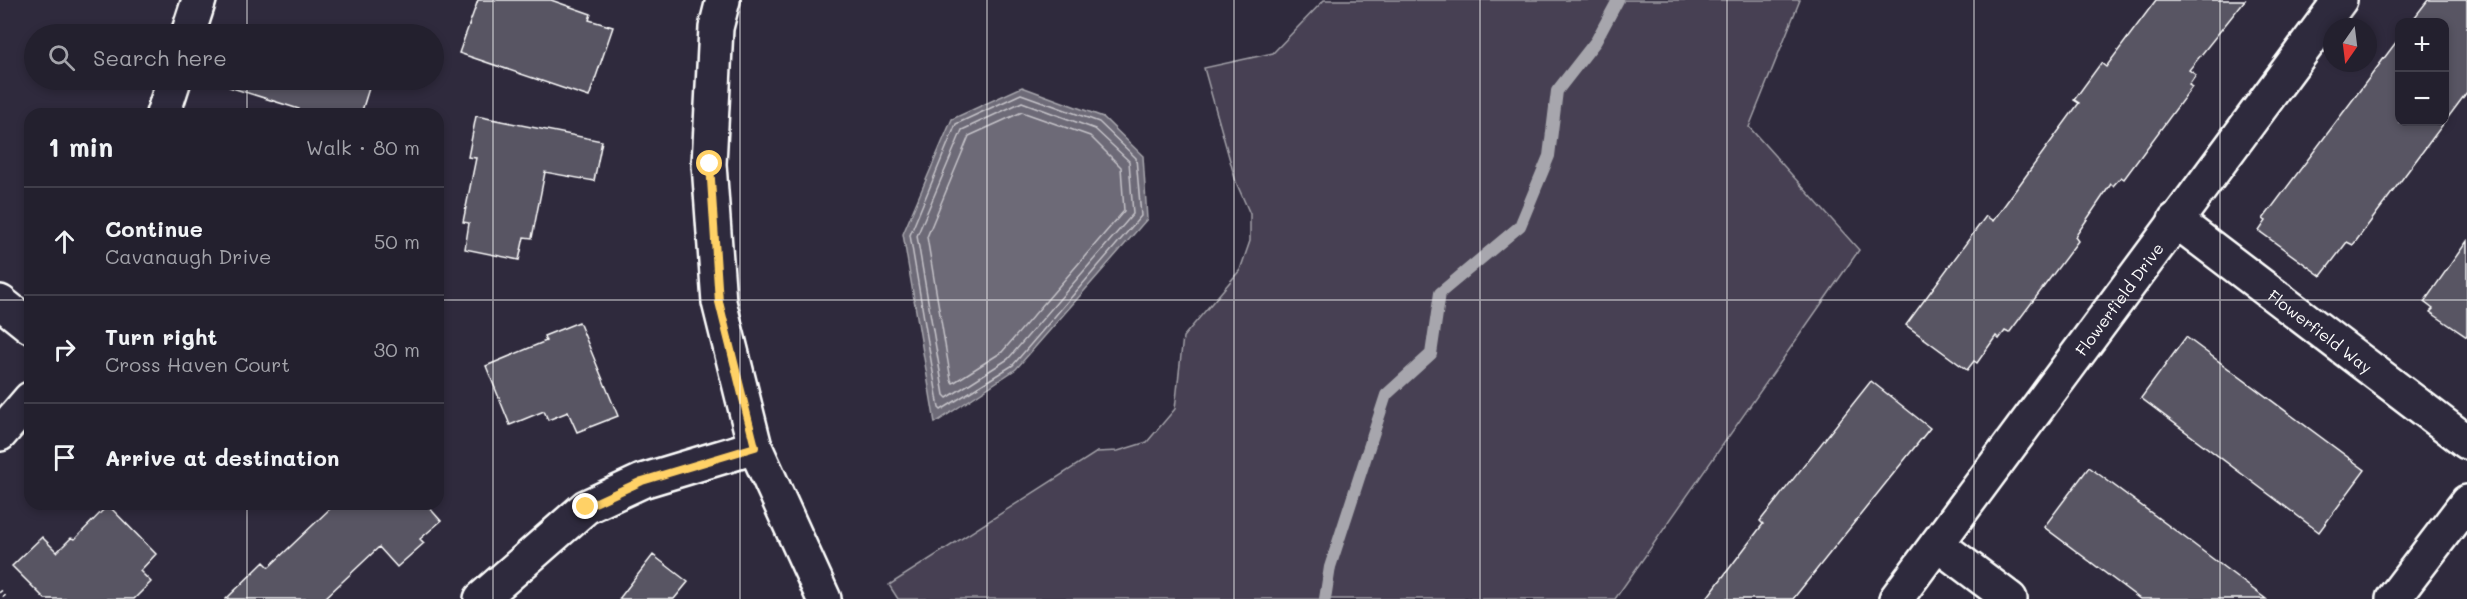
<!DOCTYPE html>
<meta charset="utf-8">
<style>
body{margin:0;font-family:Mali,sans-serif;background:#2f2d3a;color:#f1f3f6}
.controls{position:absolute;right:18px;top:18px;display:grid;overflow:hidden;border-radius:12px;box-shadow:0 3px 9px #0003}
.controls button{width:54px;height:54px;display:grid;place-items:center;padding:0;border:0;border-bottom:2px solid #403e4a;background:#23202e;color:#f1f3f6;font:30px sans-serif}
.compass{position:absolute;left:2323px;top:18px;width:54px;height:54px;border-radius:50%;background:#23202e;box-shadow:0 3px 9px #0003;rotate:194deg}
.stop{position:absolute;width:18px;height:18px;margin:-14px;border:4px solid #ffd166;border-radius:50%;background:#fff}
.stop.end{background:#ffd166;border-color:#fff;box-shadow:0 2px 6px #0008}
.list{margin:0;padding:0;list-style:none}
h2{display:flex;justify-content:space-between;align-items:center;height:78px;margin:0;padding:0 24px;font-size:26px}
h2 small{font-size:20px;font-weight:400;color:#a3a3aa}
.list li{display:grid;grid-template-columns:39px 1fr auto;gap:18px;align-items:center;box-sizing:border-box;height:108px;padding:0 24px;border-top:2px solid #403e4a}
.list b{display:block;font-size:22px;white-space:nowrap}
.list p{margin:0;font-size:20px;white-space:nowrap;color:#a3a3aa}
.list em{font-size:20px;font-style:normal;color:#a3a3aa}
.icon{flex:none;width:33px;height:33px;fill:none;stroke:currentColor;stroke-width:2;stroke-linecap:round;stroke-linejoin:round}
.map{position:relative;flex:none;width:2467px;height:599px;overflow:hidden}
.search{position:absolute;background:#23202e;box-shadow:0 3px 9px #0003;left:24px;top:24px;width:420px;height:66px;display:flex;align-items:center;gap:15px;box-sizing:border-box;padding:0 21px;border-radius:33px;color:#a3a3aa;font-size:22px}
.panel{position:absolute;background:#23202e;box-shadow:0 3px 9px #0003;left:24px;top:108px;width:420px;height:402px;border-radius:18px}
.map>svg:first-child{display:block}
.green{fill:#464152;stroke:#a2a0a8;stroke-width:1.5}
.water{fill:#6d6a77;stroke:#a7a6ad;stroke-width:1.5}
.lines{fill:none;stroke-linecap:round;stroke-linejoin:round}
.shore{stroke:#c5c3c9;stroke-width:1.5}
.stream{stroke:#a7a6ad;stroke-width:12}
.building{fill:#595564;stroke:#fff;stroke-width:1.5}
.minor-casing{stroke:#fff;stroke-width:38}
.path{stroke:#fff;stroke-width:4;stroke-dasharray:1.5 4.5;stroke-linecap:butt}
.minor{stroke:#2f2a3d;stroke-width:33}
.route{stroke:#ffd166;stroke-width:8}
.grid{fill:none;stroke:#fff;stroke-width:1.5;stroke-opacity:0.55}
.labels{text-anchor:middle;dominant-baseline:central;stroke-width:5;stroke-linejoin:round;paint-order:stroke}
.street-label{font-size:16px;fill:#fff;stroke:#2f2a3d}
</style>
<div class="map">
<svg width="2467" height="599" viewBox="0 0 2467 599">
<rect width="100%" height="100%" fill="#2f2a3d"/>
<filter id="ink" filterUnits="userSpaceOnUse"><feTurbulence type="fractalNoise" baseFrequency=".0167" numOctaves="2"/><feDisplacementMap in="SourceGraphic" scale="12" xChannelSelector="R" yChannelSelector="G"/><feConvolveMatrix kernelMatrix="1 2 1 2 8 2 1 2 1" color-interpolation-filters="sRGB"/></filter>
<g filter="url(#ink)">
<path class="green" d="M 1324,0 L 1800,0 L 1749,127 L 1859,250 L 1615,599 L 898,599 L 889,585 L 1097,452 L 1118,451 L 1147,442 L 1175,409 L 1183,337 L 1240,270 L 1250,241 L 1250,214 L 1236,182 L 1204,68 L 1273,53 Z"/>
<path class="water" d="M 1022,87 L 1103,117 L 1143,156 L 1147,219 L 1016,369 L 935,423 L 903,234 L 952,119 Z"/>
<g class="lines">
<path class="shore" d="M 1021,94 L 1099,122 L 1136,158 L 1141,216 L 1013,365 L 941,410 L 939,408 L 910,235 L 956,124 Z
M 1022,102 L 1095,129 L 1129,161 L 1133,214 L 1008,359 L 947,398 L 944,395 L 917,236 L 962,130 Z
M 1022,112 L 1090,136 L 1121,167 L 1124,211 L 1002,352 L 953,383 L 951,380 L 927,237 L 969,136 Z"/>
<path class="stream" d="M 1325,599 L 1330,567 L 1386,395 L 1431,354 L 1440,293 L 1520,226 L 1549,156 L 1557,91 L 1596,41 L 1618,0"/>
</g>
<path class="building" d="M 478,0 L 551,0 L 591,14 L 589,20 L 613,27 L 589,97 L 459,53 Z
M 2156,0 L 2245,0 L 2189,70 L 2196,75 L 2189,85 L 2192,87 L 2124,179 L 2121,177 L 2113,186 L 2111,184 L 2075,237 L 2078,241 L 2009,333 L 2005,331 L 1999,339 L 1996,336 L 1977,363 L 1974,361 L 1967,370 L 1906,325 L 1986,216 L 1993,221 L 2079,103 L 2074,100 L 2101,63 L 2106,67 Z
M 2428,0 L 2467,0 L 2467,92 L 2353,245 L 2347,242 L 2321,276 L 2259,231 L 2266,221 L 2263,219 L 2400,37 L 2400,122 L 2445,122 L 2445,22 L 2411,22 Z
M 230,80 L 353,80 L 370,85 L 361,114 L 298,114 L 299,109 L 229,87 Z
M 476,116 L 602,141 L 594,181 L 545,172 L 532,238 L 524,237 L 519,260 L 465,249 L 469,223 L 463,222 L 476,158 L 468,157 Z
M 2467,241 L 2467,337 L 2430,312 L 2433,309 L 2424,302 Z
M 579,322 L 618,416 L 577,432 L 568,412 L 548,420 L 544,411 L 510,425 L 486,366 L 546,341 L 544,336 Z
M 2186,337 L 2365,470 L 2319,532 L 2141,398 Z
M 1871,381 L 1930,428 L 1793,599 L 1706,599 L 1763,524 L 1760,521 Z
M 2089,467 L 2184,537 L 2266,599 L 2140,599 L 2044,527 Z
M 335,504 L 426,504 L 441,521 L 420,539 L 424,543 L 397,567 L 379,547 L 324,599 L 226,599 L 264,562 L 269,567 Z
M 108,505 L 156,554 L 140,571 L 151,582 L 134,599 L 45,599 L 12,566 L 42,537 L 57,552 L 71,538 L 75,539 Z
M 653,555 L 688,582 L 674,599 L 619,599 Z"/>
<g class="lines">
<defs>
<g id="minor">
<path d="M 723,0 L 716,28 L 709,164 L 719,302 L 755,447 L 824,599"/>
<path d="M 188,34 L 199,0"/>
<path d="M 163,114 L 174,80"/>
<path id="s1" d="M 2175,220 L 2467,442"/>
<path d="M 0,302 L 30,326"/>
<path d="M 0,434 L 30,399"/>
<path d="M 1937,544 L 2010,599"/>
<path d="M 481,599 L 586,507 L 642,481 L 755,447"/>
<path id="s2" d="M 1896,599 L 2340,0"/>
<path d="M 2393,599 L 2467,502"/>
</g>
</defs>
<use href="#minor" class="minor-casing"/>
<path class="path" d="M 0,591 L 6,599"/>
<use href="#minor" class="minor"/>
</g>
</g>
<g class="lines" filter="url(#ink)">
<path class="route" d="M 586,507 L 642,481 L 755,447 L 719,302 L 710,164"/>
</g>
<path class="grid" d="M 247,0 L 247,34M 493,0 L 493,599M 740,0 L 740,599M 987,0 L 987,599M 1234,0 L 1234,599M 1480,0 L 1480,599M 1727,0 L 1727,599M 1974,0 L 1974,599M 2220,0 L 2220,599M 247,80 L 247,114M 0,300 L 30,300M 438,300 L 2467,300M 247,504 L 247,599"/>
<g class="labels">
<g class="street-label">
<text stroke="none"><textPath href="#s2" startOffset="374">Flowerfield Drive</textPath></text>
<text stroke="none"><textPath href="#s1" startOffset="183">Flowerfield Way</textPath></text>
</g>
</g>
</svg>
<div class="controls">
<button>+</button>
<button>−</button>
</div>
<svg class="compass" viewBox="-18 -18 36 36"><path d="M0-13l5 13h-10z" fill="#e53935"/><path d="M0 13l5-13h-10z" fill="#a3a3aa"/></svg>
<div class="stop" style="left:710px;top:164px"></div>
<div class="stop end" style="left:586px;top:507px"></div>
<div class="search"><svg class="icon" aria-label="search" viewBox="0 0 24 24"><circle cx="10" cy="10" r="6"/><path d="M15 15l6 6"/></svg>Search here</div>
<section class="panel">
<h2>1 min<small>Walk · 80 m</small></h2>
<ul class="list">
<li><svg class="icon" aria-label="ahead" viewBox="0 0 24 24"><path d="M12 20V5M6 11l6-6 6 6"/></svg><div><b>Continue</b><p>Cavanaugh Drive</p></div><em>50 m</em></li>
<li><svg class="icon" aria-label="right" viewBox="0 0 24 24"><path d="M7 20v-9h11M14 6l5 5-5 5"/></svg><div><b>Turn right</b><p>Cross Haven Court</p></div><em>30 m</em></li>
<li><svg class="icon" aria-label="arrive" viewBox="0 0 24 24"><path d="M6 21V4h12l-3 4 3 4H6"/></svg><div><b>Arrive at destination</b></div></li>
</ul>
</section>
</div>
